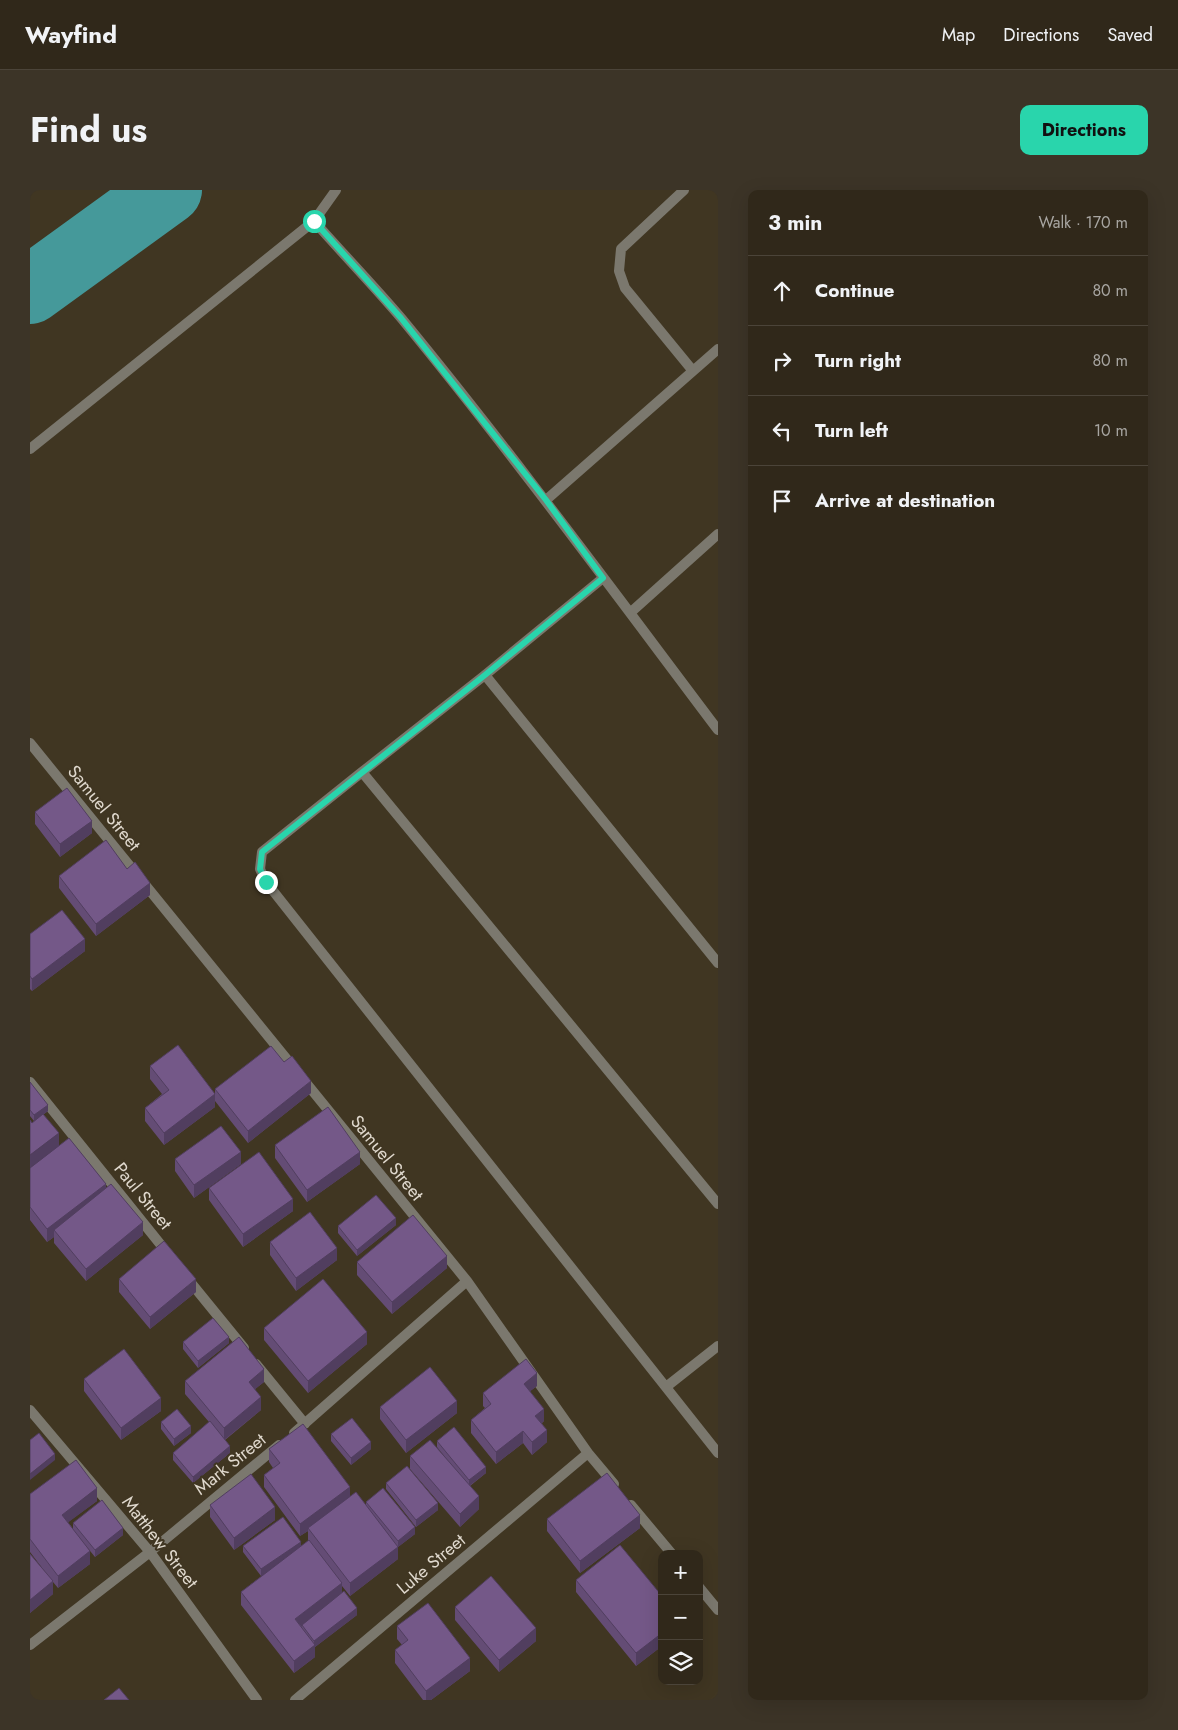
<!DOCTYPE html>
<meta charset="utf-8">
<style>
body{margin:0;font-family:Jost,sans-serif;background:#3c3427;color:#f1f3f6}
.controls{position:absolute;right:15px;bottom:15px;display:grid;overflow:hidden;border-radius:10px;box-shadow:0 5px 20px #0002}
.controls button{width:45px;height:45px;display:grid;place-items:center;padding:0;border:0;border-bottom:1px solid #4b4439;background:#30281a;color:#f1f3f6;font:25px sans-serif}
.stop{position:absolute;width:15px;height:15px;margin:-11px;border:4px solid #29d5ac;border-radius:50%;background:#fff}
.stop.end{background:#29d5ac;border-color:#fff;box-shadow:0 1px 5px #0008}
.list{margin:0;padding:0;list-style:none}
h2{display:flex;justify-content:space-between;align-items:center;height:65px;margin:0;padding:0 20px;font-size:21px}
h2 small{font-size:16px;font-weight:400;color:#a8a6a2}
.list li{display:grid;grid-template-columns:32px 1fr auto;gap:15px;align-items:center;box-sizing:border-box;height:70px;padding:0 20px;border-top:1px solid #4b4439}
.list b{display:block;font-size:19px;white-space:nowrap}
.list em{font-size:16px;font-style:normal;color:#a8a6a2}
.icon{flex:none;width:28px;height:28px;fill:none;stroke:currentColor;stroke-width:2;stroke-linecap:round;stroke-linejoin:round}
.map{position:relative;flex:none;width:688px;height:1510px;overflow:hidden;border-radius:10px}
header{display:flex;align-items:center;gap:30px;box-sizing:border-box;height:70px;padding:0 25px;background:#30281a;border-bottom:1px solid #4b4439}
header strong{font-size:24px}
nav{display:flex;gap:28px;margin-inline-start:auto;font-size:18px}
.intro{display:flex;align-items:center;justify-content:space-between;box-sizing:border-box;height:120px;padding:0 30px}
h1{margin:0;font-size:35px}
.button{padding:12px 22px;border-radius:10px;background:#29d5ac;color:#111;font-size:18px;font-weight:700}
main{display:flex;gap:30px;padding:0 30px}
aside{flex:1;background:#30281a;border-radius:10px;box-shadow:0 5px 20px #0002}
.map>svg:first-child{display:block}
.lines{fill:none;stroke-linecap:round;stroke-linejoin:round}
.river{stroke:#45999a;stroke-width:68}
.minor{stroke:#7b786e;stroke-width:10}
.wall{fill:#644c75}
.shaded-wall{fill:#513e5f}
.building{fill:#745888;stroke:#513e5f}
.route{stroke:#29d5ac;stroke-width:6}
.labels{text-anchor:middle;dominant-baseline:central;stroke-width:4;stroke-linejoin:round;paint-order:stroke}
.street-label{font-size:18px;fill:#dfd8cd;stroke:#403622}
</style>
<header>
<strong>Wayfind</strong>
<nav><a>Map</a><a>Directions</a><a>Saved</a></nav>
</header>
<div class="intro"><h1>Find us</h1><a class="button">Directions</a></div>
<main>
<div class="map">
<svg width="688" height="1510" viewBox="0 0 688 1510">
<rect width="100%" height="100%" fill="#403622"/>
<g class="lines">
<path class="river" d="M 0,100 L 138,0"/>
<path class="minor" d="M 306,0 L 284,31 C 313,64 344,96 372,129 C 482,263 584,402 688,540
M 654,0 L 591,59 L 589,81 L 595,98 L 663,181
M 0,259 L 284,31
M 516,310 L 688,159
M 573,388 L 455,485 L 332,582 L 688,1014
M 600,423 L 688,344
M 455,485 L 688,773
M 0,553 L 437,1091 L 558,1263 L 584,1294
M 332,582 L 232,662 L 230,679 L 236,692 L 688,1263
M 0,892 L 139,1065
M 157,1088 L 214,1158
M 226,1174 L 275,1234
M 636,1197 L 688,1156
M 0,1220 L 120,1362 L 227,1510
M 264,1243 L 437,1091
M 601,1315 L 642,1364
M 669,1397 L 688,1420
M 0,1455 L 120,1362 L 249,1255
M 265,1510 L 558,1263"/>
</g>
<path class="wall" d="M 5,622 L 62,643 L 30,667 L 5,634 Z
M 97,679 L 120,705 L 66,746 L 29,698 L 29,686 Z
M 0,744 L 55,761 L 2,801 L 0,799 Z
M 120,876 L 185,904 L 185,899 L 281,903 L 218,953 L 185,911 L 185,917 L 134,955 L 115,931 L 115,918 L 132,904 L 120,889 Z
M 0,892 L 18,921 L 2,933 L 4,931 L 0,926 Z
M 245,955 L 330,974 L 277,1012 L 245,968 Z
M 145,969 L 211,974 L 164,1008 L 145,981 Z
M 0,978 L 76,998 L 113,1045 L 56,1091 L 24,1053 L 24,1047 L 17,1052 L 0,1030 Z
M 179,998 L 263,1021 L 213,1057 L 179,1010 Z
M 366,1035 L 327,1066 L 308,1043 L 308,1036 Z
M 240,1052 L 307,1070 L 266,1101 L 240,1065 Z
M 327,1072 L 417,1078 L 362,1124 L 327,1085 Z
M 89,1089 L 166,1102 L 120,1139 L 89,1102 Z
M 234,1138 L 337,1154 L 278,1203 L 234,1150 Z
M 153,1152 L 199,1153 L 168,1178 L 153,1159 Z
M 54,1189 L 131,1221 L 91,1250 L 54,1201 Z
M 155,1191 L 234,1192 L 225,1199 L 231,1220 L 195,1250 L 200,1263 L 163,1293 L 143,1270 L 143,1263 L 179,1232 L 155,1204 Z
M 507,1196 L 500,1201 L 514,1231 L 512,1233 L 517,1252 L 502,1265 L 493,1253 L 466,1274 L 441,1243 L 441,1230 L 455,1218 L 453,1216 L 453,1203 Z
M 350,1217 L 427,1223 L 376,1263 L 350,1229 Z
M 131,1232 L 161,1243 L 144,1256 L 131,1239 Z
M 301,1244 L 341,1259 L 321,1275 L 301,1251 Z
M 407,1251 L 456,1283 L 440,1296 L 449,1319 L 430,1337 L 380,1279 L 380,1266 L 418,1271 L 407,1257 Z
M 239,1259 L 336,1315 L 336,1312 L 385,1344 L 368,1357 L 368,1369 L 320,1406 L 312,1396 L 312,1403 L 327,1425 L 285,1457 L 285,1467 L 264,1483 L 211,1415 L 211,1402 L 249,1373 L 231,1386 L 213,1362 L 213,1356 L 271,1357 L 278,1351 L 278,1341 L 270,1346 L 234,1297 L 234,1285 L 243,1278 L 239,1272 Z
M 356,1293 L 408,1320 L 386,1337 L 356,1299 Z
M 0,1304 L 67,1311 L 38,1332 L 43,1339 L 43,1333 L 93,1345 L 65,1367 L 56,1356 L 60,1374 L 28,1398 L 23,1392 L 23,1404 L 0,1423 L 0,1364 L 19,1387 L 0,1362 Z
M 180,1315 L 245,1330 L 204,1360 L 180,1327 Z
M 517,1329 L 610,1338 L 550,1383 L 517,1341 Z
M 546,1390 L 632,1406 L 632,1456 L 606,1476 L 546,1402 Z
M 425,1417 L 506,1451 L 469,1482 L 425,1430 Z
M 367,1436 L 440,1481 L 401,1510 L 393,1510 L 365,1473 L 365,1460 L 372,1455 L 367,1449 Z"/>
<path class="shaded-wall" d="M 62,631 L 62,643 L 30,667 L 30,654 Z
M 120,693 L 120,705 L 66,746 L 66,734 Z
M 55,749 L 55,761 L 2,801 L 2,789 Z
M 281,891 L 281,903 L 218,953 L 218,941 Z
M 185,904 L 185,917 L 134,955 L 134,943 Z
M 18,915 L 18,921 L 4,932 L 4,925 Z
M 29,943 L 29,956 L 0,978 L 0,965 Z
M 211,962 L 211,974 L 164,1008 L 164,995 Z
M 330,962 L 330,974 L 277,1012 L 277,1000 Z
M 76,994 L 76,1006 L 24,1040 L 24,1047 L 17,1052 L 17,1039 Z
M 263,1009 L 263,1021 L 213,1057 L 213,1044 Z
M 366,1028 L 366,1035 L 327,1066 L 327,1060 Z
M 113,1032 L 113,1045 L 56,1091 L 56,1079 Z
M 307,1058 L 307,1070 L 266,1101 L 266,1088 Z
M 417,1066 L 417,1078 L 362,1124 L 362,1112 Z
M 166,1089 L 166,1102 L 120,1139 L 120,1127 Z
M 337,1142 L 337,1154 L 278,1203 L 278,1191 Z
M 199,1147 L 199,1153 L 168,1178 L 168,1171 Z
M 234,1179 L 234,1192 L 219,1204 L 219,1192 Z
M 507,1183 L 507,1196 L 494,1206 L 494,1194 Z
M 231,1207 L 231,1220 L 194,1250 L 194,1238 Z
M 131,1208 L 131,1221 L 91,1250 L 91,1238 Z
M 427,1211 L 427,1223 L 376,1263 L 376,1250 Z
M 514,1219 L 514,1231 L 505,1238 L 505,1226 Z
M 161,1236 L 161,1243 L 144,1256 L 144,1249 Z
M 517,1240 L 517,1252 L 502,1265 L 502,1252 Z
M 493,1241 L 493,1253 L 466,1274 L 466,1262 Z
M 341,1252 L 341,1259 L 321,1275 L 321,1268 Z
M 200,1256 L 200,1263 L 163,1293 L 163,1287 Z
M 25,1264 L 25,1270 L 0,1290 L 0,1284 Z
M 456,1277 L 456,1283 L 439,1296 L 439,1290 Z
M 320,1297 L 320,1310 L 278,1338 L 278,1341 L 270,1346 L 270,1334 Z
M 67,1298 L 67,1311 L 32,1337 L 32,1325 Z
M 449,1306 L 449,1319 L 430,1337 L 430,1324 Z
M 408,1313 L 408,1320 L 386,1337 L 386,1330 Z
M 245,1317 L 245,1330 L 204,1360 L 204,1348 Z
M 610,1325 L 610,1338 L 550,1383 L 550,1371 Z
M 385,1337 L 385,1344 L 368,1357 L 368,1369 L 320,1406 L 320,1393 L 368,1357 L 368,1351 Z
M 93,1338 L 93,1345 L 65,1367 L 65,1360 Z
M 271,1352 L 271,1358 L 231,1386 L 231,1379 Z
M 60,1361 L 60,1374 L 28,1398 L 28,1386 Z
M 23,1391 L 23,1404 L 0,1423 L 0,1410 Z
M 312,1393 L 312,1406 L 272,1435 L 272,1437 L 265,1429 Z
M 327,1418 L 327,1425 L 285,1457 L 285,1467 L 264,1483 L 264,1471 L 284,1455 L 284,1451 Z
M 506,1438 L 506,1451 L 469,1482 L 469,1470 Z
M 632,1443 L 632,1456 L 606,1476 L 606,1463 Z
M 440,1468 L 440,1481 L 401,1510 L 396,1510 L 396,1501 Z"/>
<path class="building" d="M 37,598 L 62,631 L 30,654 L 5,622 Z
M 76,650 L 97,679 L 105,672 L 120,693 L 66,734 L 29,686 Z
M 32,720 L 55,749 L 2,789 L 0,786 L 0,744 Z
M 148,855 L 185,904 L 134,943 L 115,918 L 139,900 L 120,876 Z
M 241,856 L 254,872 L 262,866 L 281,891 L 218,941 L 185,899 Z
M 0,892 L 18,915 L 4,925 L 0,920 Z
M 298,917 L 330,962 L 277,1000 L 245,955 Z
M 13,924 L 29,943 L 0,965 L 0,930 L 2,933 Z
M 191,936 L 211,962 L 164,995 L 145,969 Z
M 39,948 L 76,994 L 17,1039 L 0,1017 L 0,978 Z
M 229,962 L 263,1009 L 213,1044 L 179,998 Z
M 81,994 L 113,1032 L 56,1079 L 24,1040 Z
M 346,1005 L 366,1028 L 327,1060 L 308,1036 Z
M 280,1022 L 307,1058 L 266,1088 L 240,1052 Z
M 383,1025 L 417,1066 L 362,1112 L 327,1072 Z
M 134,1051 L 166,1089 L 120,1127 L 89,1089 Z
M 293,1089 L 337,1142 L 278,1191 L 234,1138 Z
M 183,1128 L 199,1147 L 168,1171 L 153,1152 Z
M 209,1147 L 234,1179 L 219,1192 L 231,1207 L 194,1238 L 155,1191 Z
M 94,1159 L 131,1208 L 91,1238 L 54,1189 Z
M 496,1169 L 507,1183 L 494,1194 L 514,1219 L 505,1226 L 517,1240 L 502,1252 L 493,1241 L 466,1262 L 441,1230 L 461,1214 L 453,1203 Z
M 400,1177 L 427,1211 L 376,1250 L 350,1217 Z
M 147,1219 L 161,1236 L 144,1249 L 131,1232 Z
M 322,1228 L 341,1252 L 321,1268 L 301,1244 Z
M 180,1231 L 200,1256 L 163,1287 L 143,1263 Z
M 273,1234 L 320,1297 L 270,1334 L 234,1285 L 250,1273 L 239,1259 Z
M 424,1237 L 456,1277 L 439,1290 L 407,1251 Z
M 9,1243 L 25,1264 L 0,1284 L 0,1250 Z
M 400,1250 L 449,1306 L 430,1324 L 380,1266 Z
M 46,1270 L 67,1298 L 32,1325 L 60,1361 L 28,1386 L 0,1349 L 0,1304 Z
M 377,1276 L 408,1313 L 386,1330 L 356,1293 Z
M 577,1283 L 610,1325 L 550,1371 L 517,1329 Z
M 221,1284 L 245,1317 L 204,1348 L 180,1315 Z
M 353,1298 L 385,1337 L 368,1351 L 336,1312 Z
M 326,1302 L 368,1357 L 320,1393 L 278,1338 Z
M 72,1310 L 93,1338 L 65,1360 L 43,1333 Z
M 253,1327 L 271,1352 L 231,1379 L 213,1356 Z
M 279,1350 L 312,1393 L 265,1429 L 285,1455 L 264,1471 L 211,1402 Z
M 590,1355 L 632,1406 L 632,1443 L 606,1463 L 546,1390 Z
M 0,1364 L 23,1391 L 0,1410 Z
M 461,1386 L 506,1438 L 469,1470 L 425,1417 Z
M 314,1401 L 327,1418 L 284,1451 L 272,1435 Z
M 398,1413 L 440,1468 L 396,1501 L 365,1460 L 378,1450 L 367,1436 Z
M 89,1498 L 99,1510 L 74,1510 Z"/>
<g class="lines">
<path class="route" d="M 236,692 L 230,679 L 232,662 L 455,485 L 573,388 L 516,310 L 371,128 L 284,31"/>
</g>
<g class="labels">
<g class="street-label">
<text transform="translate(74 618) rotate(51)">Samuel Street</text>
<text transform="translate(357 968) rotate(51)">Samuel Street</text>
<text transform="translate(113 1006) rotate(51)">Paul Street</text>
<text transform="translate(200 1274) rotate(-39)">Mark Street</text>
<text transform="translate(130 1352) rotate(52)">Matthew Street</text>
<text transform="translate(401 1374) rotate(-40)">Luke Street</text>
</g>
</g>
</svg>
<div class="controls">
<button>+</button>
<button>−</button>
<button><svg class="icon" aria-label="layers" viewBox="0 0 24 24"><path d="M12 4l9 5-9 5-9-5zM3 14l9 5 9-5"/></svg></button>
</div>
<div class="stop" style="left:284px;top:31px"></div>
<div class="stop end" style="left:236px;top:692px"></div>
</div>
<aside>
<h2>3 min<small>Walk · 170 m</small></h2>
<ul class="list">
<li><svg class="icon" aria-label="ahead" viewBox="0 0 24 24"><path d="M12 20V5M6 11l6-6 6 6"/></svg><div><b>Continue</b></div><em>80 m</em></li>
<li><svg class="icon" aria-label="right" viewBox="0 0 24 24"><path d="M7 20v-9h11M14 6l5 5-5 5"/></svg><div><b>Turn right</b></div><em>80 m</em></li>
<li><svg class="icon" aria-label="left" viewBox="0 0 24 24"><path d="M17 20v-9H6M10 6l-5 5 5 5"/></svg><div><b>Turn left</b></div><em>10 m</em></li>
<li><svg class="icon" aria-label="arrive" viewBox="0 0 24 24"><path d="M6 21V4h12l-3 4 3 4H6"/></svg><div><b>Arrive at destination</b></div></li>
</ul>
</aside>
</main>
